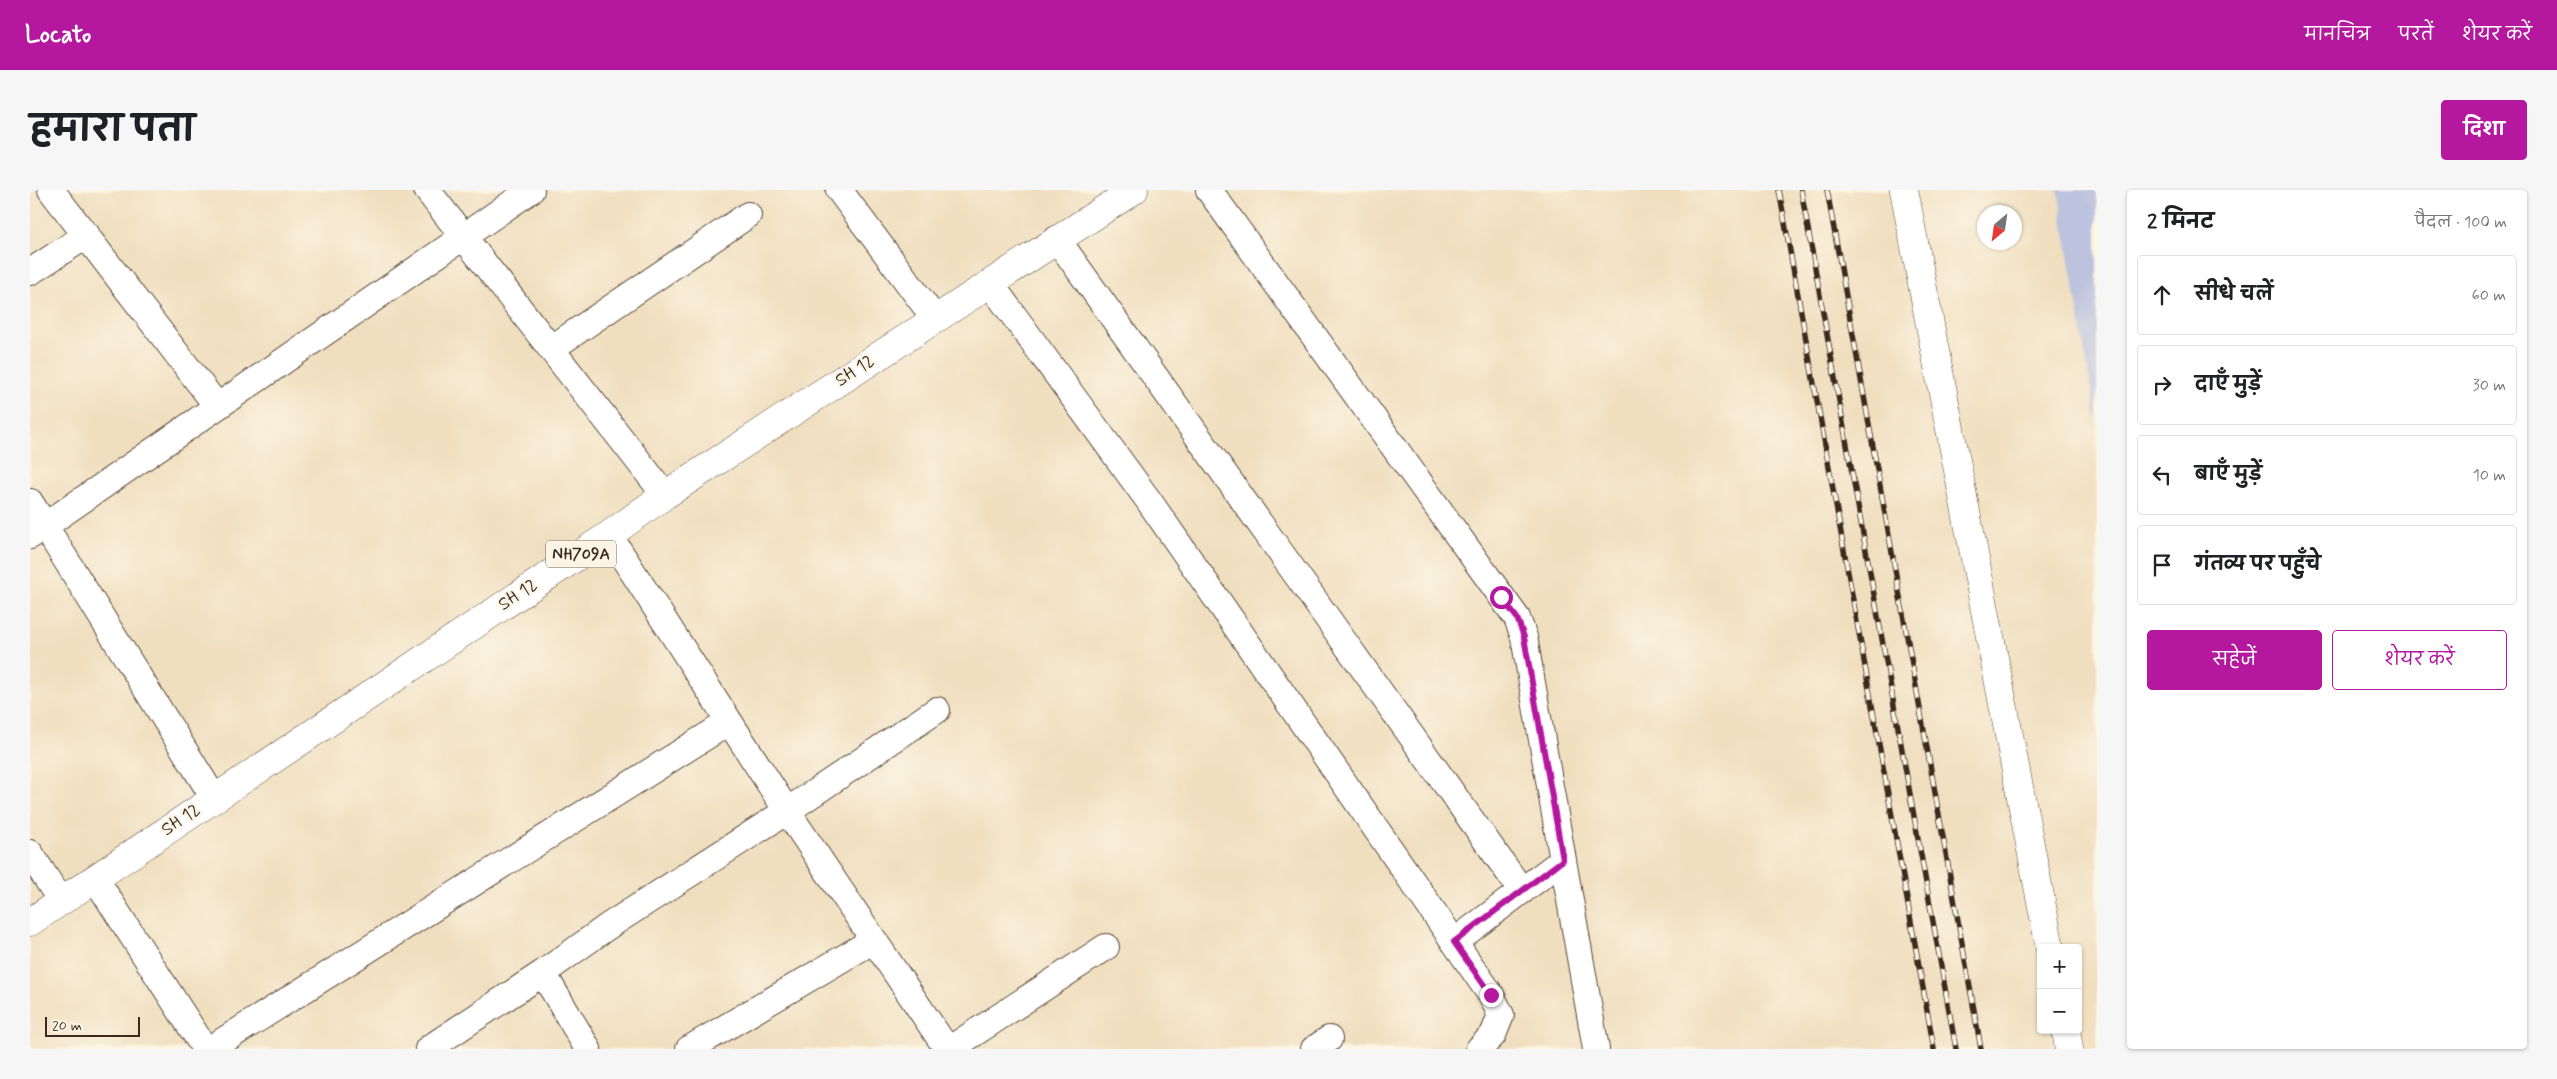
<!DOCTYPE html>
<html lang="hi">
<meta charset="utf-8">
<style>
body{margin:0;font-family:Mynerve,"Playpen Sans Deva",sans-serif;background:#f6f6f6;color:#202124}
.controls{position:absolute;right:15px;bottom:15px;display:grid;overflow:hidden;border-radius:5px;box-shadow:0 1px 4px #0004}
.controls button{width:45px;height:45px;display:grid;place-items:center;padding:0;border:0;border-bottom:1px solid #e0e0e0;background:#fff;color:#202124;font:25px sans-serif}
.compass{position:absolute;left:1947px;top:15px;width:45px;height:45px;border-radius:50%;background:#fff;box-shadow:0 1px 4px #0004;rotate:209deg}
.scale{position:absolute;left:15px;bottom:12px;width:95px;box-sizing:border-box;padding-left:5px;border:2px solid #3b2a1e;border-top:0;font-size:14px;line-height:18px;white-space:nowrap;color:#3b2a1e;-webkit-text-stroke:4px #fcf5e5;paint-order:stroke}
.stop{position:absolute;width:15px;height:15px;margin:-11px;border:4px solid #b5179e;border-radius:50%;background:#fff}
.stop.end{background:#b5179e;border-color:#fff;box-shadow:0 1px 5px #0008}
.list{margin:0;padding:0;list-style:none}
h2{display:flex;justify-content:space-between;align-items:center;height:65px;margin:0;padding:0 20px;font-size:21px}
h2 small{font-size:16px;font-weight:400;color:#757577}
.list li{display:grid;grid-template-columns:32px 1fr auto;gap:15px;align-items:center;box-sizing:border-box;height:80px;margin:0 10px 10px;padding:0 10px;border:1px solid #e0e0e0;border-radius:5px}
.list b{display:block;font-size:19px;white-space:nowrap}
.list em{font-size:16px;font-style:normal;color:#757577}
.actions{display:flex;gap:10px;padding:15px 20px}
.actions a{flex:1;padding:11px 0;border:1px solid #b5179e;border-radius:5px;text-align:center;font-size:18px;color:#b5179e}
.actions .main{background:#b5179e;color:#fff}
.icon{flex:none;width:28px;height:28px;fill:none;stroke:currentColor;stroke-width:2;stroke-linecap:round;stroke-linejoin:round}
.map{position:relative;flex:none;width:2067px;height:859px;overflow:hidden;border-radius:5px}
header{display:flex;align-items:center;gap:30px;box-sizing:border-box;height:70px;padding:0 25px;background:#b5179e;color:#fff}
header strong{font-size:24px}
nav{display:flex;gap:28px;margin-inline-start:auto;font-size:18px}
.intro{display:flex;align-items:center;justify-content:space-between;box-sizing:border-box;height:120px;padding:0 30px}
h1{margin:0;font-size:35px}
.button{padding:12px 22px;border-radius:5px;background:#b5179e;color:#fff;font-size:18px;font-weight:700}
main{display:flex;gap:30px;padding:0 30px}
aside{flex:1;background:#fff;border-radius:5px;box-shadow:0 1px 4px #0004}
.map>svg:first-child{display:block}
.industrial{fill:#bdc3de}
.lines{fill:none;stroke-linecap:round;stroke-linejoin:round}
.street-casing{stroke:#564536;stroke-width:28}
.secondary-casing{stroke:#564536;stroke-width:29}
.highway-casing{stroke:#564536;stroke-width:29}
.street{stroke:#fff;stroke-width:26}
.secondary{stroke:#fff;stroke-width:28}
.highway{stroke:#fff;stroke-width:28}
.rail-casing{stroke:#3b2a1e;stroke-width:5.5}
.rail{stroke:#fcf5e5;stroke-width:4;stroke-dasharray:11;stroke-linecap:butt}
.route{stroke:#b5179e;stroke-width:6}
.labels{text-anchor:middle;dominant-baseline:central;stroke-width:4;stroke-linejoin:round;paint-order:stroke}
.shield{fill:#fcf5e5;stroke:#75675a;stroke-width:1}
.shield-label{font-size:16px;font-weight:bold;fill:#3b2a1e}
.street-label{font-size:18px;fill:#3b2a1e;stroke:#fcf5e5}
</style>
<header>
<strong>Locato</strong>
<nav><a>मानचित्र</a><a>परतें</a><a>शेयर करें</a></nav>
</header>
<div class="intro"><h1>हमारा पता</h1><a class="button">दिशा</a></div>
<main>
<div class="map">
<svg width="2067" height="859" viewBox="0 0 2067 859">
<rect width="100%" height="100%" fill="#fcf5e5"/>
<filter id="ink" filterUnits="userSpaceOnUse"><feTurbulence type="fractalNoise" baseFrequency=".02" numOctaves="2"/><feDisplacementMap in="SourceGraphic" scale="10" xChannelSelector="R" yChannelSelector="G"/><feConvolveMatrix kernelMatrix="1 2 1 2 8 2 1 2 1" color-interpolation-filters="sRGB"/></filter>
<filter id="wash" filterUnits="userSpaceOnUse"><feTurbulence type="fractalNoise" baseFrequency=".0096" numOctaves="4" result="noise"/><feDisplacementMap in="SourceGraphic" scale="20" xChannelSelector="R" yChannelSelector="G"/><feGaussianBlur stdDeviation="1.12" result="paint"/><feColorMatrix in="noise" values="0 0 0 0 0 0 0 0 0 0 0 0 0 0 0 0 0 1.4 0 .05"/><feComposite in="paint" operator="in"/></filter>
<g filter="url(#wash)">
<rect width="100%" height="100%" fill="#f0dfbf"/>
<path class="industrial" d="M 2028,0 L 2067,0 L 2067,235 Z"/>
</g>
<g filter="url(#ink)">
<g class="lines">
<defs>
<path id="street" d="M 21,0 L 187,216
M 397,0 L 635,305
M 809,0 L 905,129
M 1179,0 L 1487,428 L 1494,447 L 1498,470 L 1566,859
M 1027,49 L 1492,701
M 0,82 L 57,45
M 960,93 L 1119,311 L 1461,805 L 1471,825 L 1463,845 L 1449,859
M 522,158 L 718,25
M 0,312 L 184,608
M 579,345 L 757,621 L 917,859
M 0,346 L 501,0
M 0,663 L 31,711
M 65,688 L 175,859
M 1424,752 L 1533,670
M 513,783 L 558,859
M 180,859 L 699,532
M 398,859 L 513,783 L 577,737 L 757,621 L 907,520
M 659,859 L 844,750
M 920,859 L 1076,757
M 1284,859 L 1299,849"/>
<path id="secondary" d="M 1874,0 L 2020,758
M 2036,840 L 2039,859"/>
<path id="highway" d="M 0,732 L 579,345 L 635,305 L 1104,0"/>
</defs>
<use href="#street" class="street-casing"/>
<use href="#secondary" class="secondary-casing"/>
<use href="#highway" class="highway-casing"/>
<use href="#street" class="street"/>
<use href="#secondary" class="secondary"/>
<use href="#highway" class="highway"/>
<defs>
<path id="rail" d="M 1749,0 L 1904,859
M 1771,0 L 1926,859
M 1797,0 L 1951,859"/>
</defs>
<use href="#rail" class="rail-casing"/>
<use href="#rail" class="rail"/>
</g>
</g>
<g class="lines" filter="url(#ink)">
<path class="route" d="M 1461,805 L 1424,752 L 1533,670 L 1494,447 L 1487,428 L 1471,407"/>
</g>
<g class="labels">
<rect class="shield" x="516" y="350.5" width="70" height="27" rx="4"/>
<g class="shield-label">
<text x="551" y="364">NH709A</text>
</g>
<g class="street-label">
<text transform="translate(825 181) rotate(-33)">SH 12</text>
<text transform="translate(488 405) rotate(-33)">SH 12</text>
<text transform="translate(151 630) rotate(-34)">SH 12</text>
</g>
</g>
</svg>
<div class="controls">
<button>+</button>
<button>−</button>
</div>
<svg class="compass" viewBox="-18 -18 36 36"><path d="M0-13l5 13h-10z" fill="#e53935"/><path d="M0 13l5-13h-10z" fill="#757577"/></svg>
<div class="scale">20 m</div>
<div class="stop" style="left:1471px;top:407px"></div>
<div class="stop end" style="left:1461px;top:805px"></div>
</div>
<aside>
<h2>2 मिनट<small>पैदल · 100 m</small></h2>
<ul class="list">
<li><svg class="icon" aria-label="ahead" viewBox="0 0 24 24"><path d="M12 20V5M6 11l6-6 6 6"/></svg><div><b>सीधे चलें</b></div><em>60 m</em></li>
<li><svg class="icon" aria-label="right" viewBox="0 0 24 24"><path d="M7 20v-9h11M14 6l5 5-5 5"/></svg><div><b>दाएँ मुड़ें</b></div><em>30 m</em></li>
<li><svg class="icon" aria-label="left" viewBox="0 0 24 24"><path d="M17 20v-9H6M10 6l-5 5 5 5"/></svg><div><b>बाएँ मुड़ें</b></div><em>10 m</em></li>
<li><svg class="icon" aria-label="arrive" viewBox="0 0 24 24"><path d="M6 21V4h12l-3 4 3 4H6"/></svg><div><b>गंतव्य पर पहुँचे</b></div></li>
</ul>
<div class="actions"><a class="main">सहेजें</a><a>शेयर करें</a></div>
</aside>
</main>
